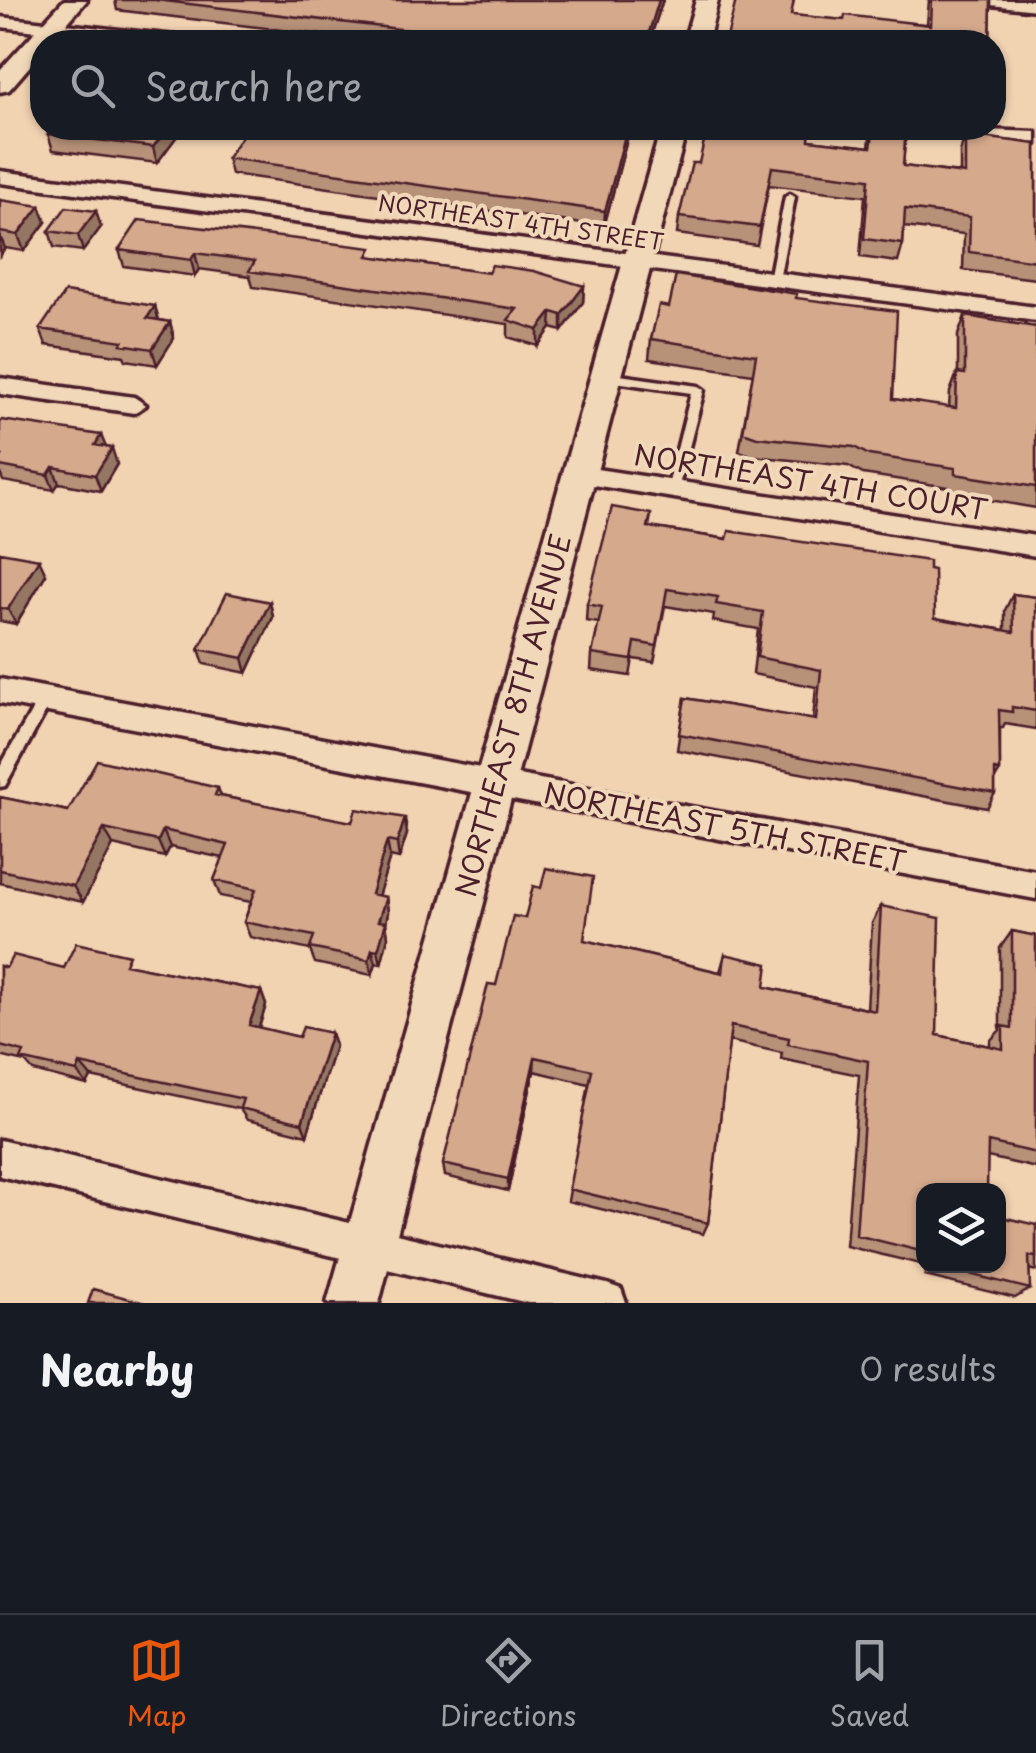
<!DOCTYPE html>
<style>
body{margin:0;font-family:"Playpen Sans",sans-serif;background:#242831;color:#f1f3f6}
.controls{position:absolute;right:30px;bottom:30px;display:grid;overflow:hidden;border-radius:20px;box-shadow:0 2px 8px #0004}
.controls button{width:90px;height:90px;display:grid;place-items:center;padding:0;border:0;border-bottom:2px solid #363941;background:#171b24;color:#f1f3f6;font:50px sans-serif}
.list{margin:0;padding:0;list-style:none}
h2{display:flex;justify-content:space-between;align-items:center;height:130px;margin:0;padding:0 40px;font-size:42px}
h2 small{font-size:32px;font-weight:400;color:#9ea1a6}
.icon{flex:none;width:55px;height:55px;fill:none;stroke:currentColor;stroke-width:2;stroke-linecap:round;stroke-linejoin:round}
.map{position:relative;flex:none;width:1036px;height:1303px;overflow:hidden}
.search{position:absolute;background:#171b24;box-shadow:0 2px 8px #0004;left:30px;right:30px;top:30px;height:110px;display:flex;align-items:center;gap:25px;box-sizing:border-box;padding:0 35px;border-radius:40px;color:#9ea1a6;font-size:38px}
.sheet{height:310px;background:#171b24}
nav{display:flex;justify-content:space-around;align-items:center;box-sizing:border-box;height:140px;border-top:2px solid #363941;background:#171b24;font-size:28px;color:#9ea1a6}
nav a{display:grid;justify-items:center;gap:5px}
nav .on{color:#ea580c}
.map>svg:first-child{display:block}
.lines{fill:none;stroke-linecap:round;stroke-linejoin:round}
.lane-casing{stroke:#4a1f2b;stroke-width:7}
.street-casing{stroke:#4a1f2b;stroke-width:7}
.secondary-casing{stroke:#4a1f2b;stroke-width:7}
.lane{fill:#f1d8b9;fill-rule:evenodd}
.street{fill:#f1d8b9;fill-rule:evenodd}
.secondary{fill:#f1d8b9;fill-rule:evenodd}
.wall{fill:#b79178;stroke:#4a1f2b;stroke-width:2.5}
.shaded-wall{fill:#957662;stroke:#4a1f2b;stroke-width:2.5}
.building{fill:#d5a98c;stroke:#4a1f2b;stroke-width:2.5}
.labels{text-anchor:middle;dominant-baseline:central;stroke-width:8;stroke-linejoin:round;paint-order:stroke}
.far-street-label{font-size:22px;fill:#4a1f2b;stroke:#f1d8b9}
.street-label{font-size:28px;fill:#4a1f2b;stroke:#f1d8b9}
</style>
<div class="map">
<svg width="1036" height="1303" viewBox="0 0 1036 1303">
<rect width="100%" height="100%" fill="#f1d2b1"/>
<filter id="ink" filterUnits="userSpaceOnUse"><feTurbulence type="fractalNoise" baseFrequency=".01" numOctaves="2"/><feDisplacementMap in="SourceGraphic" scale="20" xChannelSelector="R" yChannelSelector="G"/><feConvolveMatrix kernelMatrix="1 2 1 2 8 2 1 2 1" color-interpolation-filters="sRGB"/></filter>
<g filter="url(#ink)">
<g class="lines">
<defs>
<path id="lane" d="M 790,194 L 795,197 L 779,280 L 774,283 L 769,280 L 785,197 Z
M 605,373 L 698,386 L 704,390 L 677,493 L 673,494 L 667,490 L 691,393 L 601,380 L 601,374 Z
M 45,694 L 50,696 L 52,700 L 5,786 L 0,787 L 0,767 L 40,696 Z"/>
<path id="street" d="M 983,0 L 1036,0 L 1036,10 L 991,5 Z
M 0,17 L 185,37 L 194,42 L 141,42 L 0,27 Z
M 937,128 L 1036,132 L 1036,144 L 946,134 Z
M 0,171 L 1036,307 L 1036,321 L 0,183 Z
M 0,378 L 134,397 L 146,405 L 134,413 L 0,394 Z
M 577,466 L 1036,536 L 1036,556 L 568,481 L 565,475 L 568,469 Z
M 0,679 L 1036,871 L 1036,899 L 0,703 Z
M 0,1140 L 607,1284 L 621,1289 L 626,1303 L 528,1303 L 0,1176 Z"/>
<path id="secondary" d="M 64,0 L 87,0 L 51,42 L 42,42 L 42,52 L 9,90 L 0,92 L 0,70 Z
M 696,0 L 718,0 L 708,42 L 684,42 Z
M 661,128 L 687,128 L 379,1303 L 327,1303 Z"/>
</defs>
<use href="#lane" class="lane-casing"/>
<use href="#street" class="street-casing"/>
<use href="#secondary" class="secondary-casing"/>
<use href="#lane" class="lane"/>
<use href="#street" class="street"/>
<use href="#secondary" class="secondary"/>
</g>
<path class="wall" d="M 115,0 L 663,0 L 649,42 L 381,42 L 117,10 Z
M 929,0 L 991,0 L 990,42 L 726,42 L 791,15 L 844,20 L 927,24 Z
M 54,128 L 183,128 L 157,163 L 53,150 L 48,134 Z
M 630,128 L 604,227 L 231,174 L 227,158 Z
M 871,128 L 906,128 L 903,166 L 960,173 L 960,152 L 965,135 L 1036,144 L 1036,279 L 963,270 L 964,234 L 904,227 L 903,244 L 898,262 L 860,257 L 865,196 L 769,185 L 757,245 L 677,234 L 679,217 L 699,163 L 809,140 L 869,147 Z
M 0,200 L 46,222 L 24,251 L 5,248 L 0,255 Z
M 101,227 L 83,251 L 54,247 L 49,231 Z
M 119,250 L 373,257 L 584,286 L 583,302 L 562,331 L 551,328 L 538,346 L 508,337 L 508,324 L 253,287 L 250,276 L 199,269 L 195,276 L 124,266 Z
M 796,298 L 893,399 L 949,408 L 950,392 L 957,373 L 958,373 L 958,335 L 965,316 L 1036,327 L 1036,508 L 947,493 L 948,487 L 863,474 L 848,466 L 753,456 L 739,451 L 753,374 L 649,359 L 651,339 L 669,307 Z
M 155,306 L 159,320 L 170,322 L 174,338 L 157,365 L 126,360 L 124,356 L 46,345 L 40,329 Z
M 0,423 L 106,447 L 117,464 L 101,491 L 59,483 L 54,490 L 3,481 L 0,473 Z
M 651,514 L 649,527 L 929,569 L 935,618 L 1005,630 L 1005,610 L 1013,594 L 1036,597 L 1036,729 L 1005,724 L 1003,728 L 1000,728 L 1000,771 L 995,779 L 995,793 L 987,808 L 677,750 L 685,698 L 813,720 L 816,687 L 753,674 L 758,629 L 713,621 L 714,614 L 665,606 L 654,662 L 633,659 L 630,676 L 591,670 L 592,654 L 599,623 L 586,621 L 587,604 Z
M 0,552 L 46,574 L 16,624 L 0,621 Z
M 270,602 L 273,617 L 247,673 L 204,664 L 199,649 Z
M 218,788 L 221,796 L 407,834 L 399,859 L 390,857 L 378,896 L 386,897 L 388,912 L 386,923 L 388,937 L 381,964 L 376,963 L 372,975 L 315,963 L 310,950 L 250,937 L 244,922 L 251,902 L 220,896 L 214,880 L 223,858 L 170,847 L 165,857 L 113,845 L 83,902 L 0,883 L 0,797 L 68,811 Z
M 541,888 L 584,940 L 720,972 L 725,954 L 765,987 L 867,1009 L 872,923 L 881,906 L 937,1035 L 990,1046 L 990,1041 L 1000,1030 L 1000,948 L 1012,931 L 1036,936 L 1036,1168 L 988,1157 L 924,1190 L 924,1265 L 846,1246 L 859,1075 L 781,1059 L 782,1053 L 729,1041 L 708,1223 L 703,1234 L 568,1201 L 589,1084 L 534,1071 L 508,1191 L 445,1176 L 443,1164 L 496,985 L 525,918 Z
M 0,966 L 6,968 L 64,968 L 135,966 L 261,991 L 266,1005 L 259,1028 L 299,1037 L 331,1033 L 335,1046 L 307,1135 L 247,1120 L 240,1109 L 91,1077 L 87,1085 L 33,1071 L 25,1062 L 0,1056 Z
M 1036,1225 L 1036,1271 L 1029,1269 L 1030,1289 L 1015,1298 L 925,1276 L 925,1266 L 998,1266 Z"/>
<path class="shaded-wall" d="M 659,0 L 663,0 L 649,42 L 646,42 Z
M 168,128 L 183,128 L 157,163 L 153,147 Z
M 627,128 L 630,128 L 604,227 L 605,211 Z
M 40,206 L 46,222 L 24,251 L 18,235 Z
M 96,211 L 101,227 L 83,251 L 78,235 Z
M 0,236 L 5,248 L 0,255 Z
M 195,253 L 199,269 L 195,276 L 191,260 Z
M 584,286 L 583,302 L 562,331 L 562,315 Z
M 155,306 L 159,322 L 147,318 Z
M 552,312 L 551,328 L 538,346 L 538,330 Z
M 170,322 L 174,338 L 157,365 L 152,349 Z
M 101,435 L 107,450 L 95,445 Z
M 112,448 L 117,464 L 101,491 L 95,475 Z
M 53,467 L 59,483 L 54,490 L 48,475 Z
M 39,559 L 46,574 L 16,624 L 8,609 Z
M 270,602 L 273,617 L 247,673 L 243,658 Z
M 405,818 L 407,834 L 399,859 L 397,843 Z
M 104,829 L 113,845 L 83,902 L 73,886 Z
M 163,830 L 170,847 L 165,857 L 158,841 Z
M 387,841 L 390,857 L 374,910 L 371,894 Z
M 386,897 L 388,912 L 386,923 L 388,937 L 381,964 L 378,950 L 378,921 Z
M 372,949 L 376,963 L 372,975 L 369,960 Z
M 261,991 L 266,1005 L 255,1039 L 249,1025 Z
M 331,1033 L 335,1046 L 307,1135 L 302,1123 Z
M 535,1057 L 534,1071 L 508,1191 L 508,1179 Z
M 80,1064 L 91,1077 L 87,1085 L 77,1072 Z"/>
<path class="building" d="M 156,0 L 659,0 L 646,42 L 508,42 Z
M 736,0 L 794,0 L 791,15 L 844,20 L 845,15 L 931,25 L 932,0 L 991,0 L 990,42 L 955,38 L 955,42 L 726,42 Z
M 54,128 L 168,128 L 153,147 L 48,134 Z
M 247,128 L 627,128 L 605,211 L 227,158 Z
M 707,128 L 810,128 L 809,140 L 871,147 L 874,128 L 906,128 L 903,166 L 965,174 L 965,135 L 1036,144 L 1036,261 L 969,252 L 970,217 L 905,209 L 903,244 L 864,239 L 869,179 L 772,167 L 760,227 L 679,217 L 692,163 L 699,163 Z
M 0,200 L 40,206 L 18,235 L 0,232 Z
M 66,207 L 96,211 L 78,235 L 49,231 Z
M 139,220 L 372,248 L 368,256 L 488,273 L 492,265 L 534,271 L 584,286 L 562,315 L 552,312 L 538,330 L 508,320 L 517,309 L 249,271 L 255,261 L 195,253 L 191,260 L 119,250 Z
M 676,275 L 797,294 L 796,298 L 897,311 L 893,399 L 956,408 L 957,373 L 965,374 L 965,316 L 1036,327 L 1036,487 L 955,474 L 955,468 L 869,455 L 854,447 L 757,437 L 743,432 L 756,355 L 651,339 L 659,305 L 669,307 Z
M 65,292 L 155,306 L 147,318 L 170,322 L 152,349 L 121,344 L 123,341 L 40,329 Z
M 2,420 L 101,435 L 95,445 L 112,448 L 95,475 L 53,467 L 48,475 L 0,466 L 0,460 L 2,456 L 0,456 L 0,423 Z
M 612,507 L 651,514 L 648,527 L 727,539 L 729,531 L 929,561 L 929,569 L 934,570 L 935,618 L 1014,632 L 1013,594 L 1036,597 L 1036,711 L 1012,707 L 1012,712 L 999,710 L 1000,771 L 995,770 L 995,793 L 679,734 L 685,698 L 816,720 L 821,670 L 757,657 L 763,612 L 716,604 L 718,597 L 667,589 L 657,646 L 635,642 L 632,660 L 592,654 L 602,607 L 587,604 Z
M 0,552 L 39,559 L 8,609 L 0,608 Z
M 227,593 L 270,602 L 243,658 L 199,649 Z
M 97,760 L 218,788 L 215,795 L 352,822 L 356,809 L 405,818 L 397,843 L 387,841 L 371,894 L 386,897 L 378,921 L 386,922 L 378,950 L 372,949 L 369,960 L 310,948 L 314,936 L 244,922 L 256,889 L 214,880 L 228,845 L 163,830 L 158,841 L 104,829 L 73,886 L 0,870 L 0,797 L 68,811 Z
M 546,868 L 593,877 L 584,940 L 723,973 L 725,954 L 768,964 L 765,987 L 875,1011 L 881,906 L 940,918 L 937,1035 L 1003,1049 L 1003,1026 L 1012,1028 L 1012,931 L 1036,936 L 1036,1153 L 988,1142 L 987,1190 L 924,1190 L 924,1252 L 856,1235 L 868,1061 L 788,1044 L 789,1038 L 731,1026 L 708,1223 L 569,1189 L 592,1070 L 535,1057 L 508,1179 L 443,1164 L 488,984 L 496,985 L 513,916 L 525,918 L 533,886 L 541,888 Z
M 76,943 L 129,955 L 125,964 L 261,991 L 249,1025 L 299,1037 L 303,1027 L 331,1033 L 302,1123 L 240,1108 L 243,1099 L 80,1064 L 77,1072 L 21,1059 L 24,1052 L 0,1046 L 0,966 L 6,968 L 13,955 L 64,968 Z
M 998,1216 L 1036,1225 L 1036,1257 L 1029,1256 L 1030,1289 L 937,1266 L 998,1266 Z
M 93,1289 L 145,1303 L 88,1303 Z"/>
</g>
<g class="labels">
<g class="far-street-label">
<text transform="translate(521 221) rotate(8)">NORTHEAST 4TH STREET</text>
</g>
<g class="street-label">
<text transform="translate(811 481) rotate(9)">NORTHEAST 4TH COURT</text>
<text transform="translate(512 715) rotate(-75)">NORTHEAST 8TH AVENUE</text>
<text transform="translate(725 826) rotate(11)">NORTHEAST 5TH STREET</text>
</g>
</g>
</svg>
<div class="controls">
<button><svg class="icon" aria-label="layers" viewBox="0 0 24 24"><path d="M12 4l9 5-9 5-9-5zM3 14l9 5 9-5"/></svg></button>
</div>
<div class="search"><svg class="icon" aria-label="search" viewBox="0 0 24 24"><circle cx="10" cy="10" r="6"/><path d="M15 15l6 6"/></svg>Search here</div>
</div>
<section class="sheet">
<h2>Nearby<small>0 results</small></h2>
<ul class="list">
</ul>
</section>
<nav>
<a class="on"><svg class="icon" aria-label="map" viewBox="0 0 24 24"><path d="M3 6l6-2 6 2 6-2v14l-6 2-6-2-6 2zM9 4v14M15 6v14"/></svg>Map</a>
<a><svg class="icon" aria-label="directions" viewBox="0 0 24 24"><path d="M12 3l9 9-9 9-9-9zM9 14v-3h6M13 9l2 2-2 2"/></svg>Directions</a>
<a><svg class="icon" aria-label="saved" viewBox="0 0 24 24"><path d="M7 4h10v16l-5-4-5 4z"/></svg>Saved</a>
</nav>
